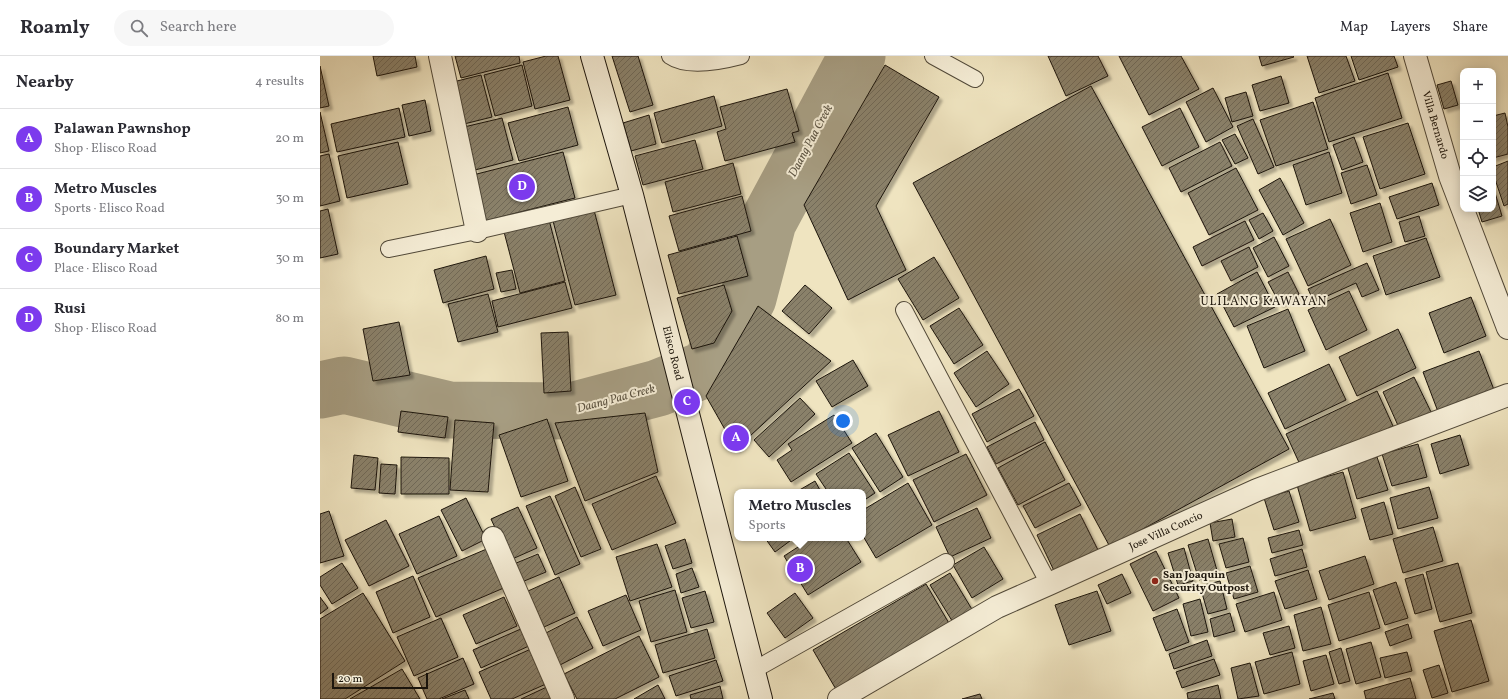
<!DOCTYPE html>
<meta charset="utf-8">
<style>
body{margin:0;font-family:Vollkorn,serif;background:#f7f7f7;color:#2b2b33}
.controls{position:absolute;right:12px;top:12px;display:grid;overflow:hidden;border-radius:8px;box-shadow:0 2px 10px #0003}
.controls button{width:36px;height:36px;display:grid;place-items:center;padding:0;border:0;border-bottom:1px solid #e1e1e2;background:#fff;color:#2b2b33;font:20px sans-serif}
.scale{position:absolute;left:12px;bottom:10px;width:96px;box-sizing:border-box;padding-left:4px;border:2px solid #1c150c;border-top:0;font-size:11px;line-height:14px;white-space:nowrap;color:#1c150c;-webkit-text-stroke:3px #f5edd6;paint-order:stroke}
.you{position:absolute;left:523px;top:365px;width:14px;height:14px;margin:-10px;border:3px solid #fff;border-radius:50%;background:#1a73e8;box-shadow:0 0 0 6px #1a73e833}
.badge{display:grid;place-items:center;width:26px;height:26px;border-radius:50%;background:#7c3aed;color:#fff;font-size:13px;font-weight:700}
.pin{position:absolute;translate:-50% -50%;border:2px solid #fff;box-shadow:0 1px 4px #0006}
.popup{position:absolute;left:414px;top:433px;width:132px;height:52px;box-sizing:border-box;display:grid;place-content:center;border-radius:8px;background:#fff;filter:drop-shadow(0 1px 3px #0005);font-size:13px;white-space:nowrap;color:#7c7c81}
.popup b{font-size:15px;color:#2b2b33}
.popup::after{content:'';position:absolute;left:50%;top:100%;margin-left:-8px;border:8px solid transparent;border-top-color:#fff}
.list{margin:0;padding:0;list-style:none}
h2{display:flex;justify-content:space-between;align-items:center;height:52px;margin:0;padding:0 16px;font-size:17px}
h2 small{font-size:13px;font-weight:400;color:#7c7c81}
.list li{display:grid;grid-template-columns:26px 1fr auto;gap:12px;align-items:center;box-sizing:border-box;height:60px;padding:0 16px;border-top:1px solid #e1e1e2}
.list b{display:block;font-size:15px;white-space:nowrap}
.list p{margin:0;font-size:13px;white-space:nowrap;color:#7c7c81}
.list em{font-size:13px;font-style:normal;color:#7c7c81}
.icon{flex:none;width:22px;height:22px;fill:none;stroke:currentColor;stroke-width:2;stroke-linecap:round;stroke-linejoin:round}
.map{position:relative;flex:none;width:1188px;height:643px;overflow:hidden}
header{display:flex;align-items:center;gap:24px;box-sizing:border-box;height:56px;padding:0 20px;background:#fff;border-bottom:1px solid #e1e1e2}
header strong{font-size:19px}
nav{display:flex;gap:22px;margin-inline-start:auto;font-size:14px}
.search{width:280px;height:36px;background:#f7f7f7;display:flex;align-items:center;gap:10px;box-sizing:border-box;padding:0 14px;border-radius:22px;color:#7c7c81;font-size:15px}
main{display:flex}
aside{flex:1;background:#fff}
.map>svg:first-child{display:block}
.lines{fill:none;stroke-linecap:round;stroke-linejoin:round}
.river{stroke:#a79e83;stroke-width:57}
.building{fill:url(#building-hatch);stroke:#1c150c;filter:url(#shadow)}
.lane-casing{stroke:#514939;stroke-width:18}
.street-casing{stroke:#514939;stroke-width:24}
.secondary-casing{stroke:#1c150c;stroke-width:24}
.lane{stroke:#f5edd6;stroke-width:16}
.street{stroke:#f5edd6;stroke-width:22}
.secondary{stroke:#f5edd6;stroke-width:22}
.poi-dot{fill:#8f2418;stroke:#f5edd6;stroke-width:1.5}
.labels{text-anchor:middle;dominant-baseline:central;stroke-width:4;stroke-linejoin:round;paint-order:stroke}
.street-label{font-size:11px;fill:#1c150c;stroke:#f5edd6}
.poi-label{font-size:11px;font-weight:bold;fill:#1c150c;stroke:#f5edd6;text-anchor:start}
.water-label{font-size:12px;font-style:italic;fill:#5b5342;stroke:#f5edd6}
.neighbourhood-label{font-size:12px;letter-spacing:1px;fill:#1c150c;stroke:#f5edd6}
</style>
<header>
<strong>Roamly</strong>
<div class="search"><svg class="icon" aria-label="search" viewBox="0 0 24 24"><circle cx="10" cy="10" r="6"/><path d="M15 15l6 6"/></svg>Search here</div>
<nav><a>Map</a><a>Layers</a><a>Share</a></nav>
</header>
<main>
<aside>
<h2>Nearby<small>4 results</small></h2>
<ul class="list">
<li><span class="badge">A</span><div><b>Palawan Pawnshop</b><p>Shop · Elisco Road</p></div><em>20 m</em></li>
<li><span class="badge">B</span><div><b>Metro Muscles</b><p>Sports · Elisco Road</p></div><em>30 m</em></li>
<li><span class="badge">C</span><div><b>Boundary Market</b><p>Place · Elisco Road</p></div><em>30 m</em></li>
<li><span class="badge">D</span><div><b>Rusi</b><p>Shop · Elisco Road</p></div><em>80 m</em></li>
</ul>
</aside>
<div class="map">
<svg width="1188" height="643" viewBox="0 0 1188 643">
<defs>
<pattern id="building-hatch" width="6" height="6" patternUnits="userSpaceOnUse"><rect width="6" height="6" fill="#8a816a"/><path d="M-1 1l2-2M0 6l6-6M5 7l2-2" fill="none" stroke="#706856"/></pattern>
<filter id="shadow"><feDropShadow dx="3.5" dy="3.5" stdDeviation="1" flood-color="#0004"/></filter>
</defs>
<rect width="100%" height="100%" fill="#efe4c0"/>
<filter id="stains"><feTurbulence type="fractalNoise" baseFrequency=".005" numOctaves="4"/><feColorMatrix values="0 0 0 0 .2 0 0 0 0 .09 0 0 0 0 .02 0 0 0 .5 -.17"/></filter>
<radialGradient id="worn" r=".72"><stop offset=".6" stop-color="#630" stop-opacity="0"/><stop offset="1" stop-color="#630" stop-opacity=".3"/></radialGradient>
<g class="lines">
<path class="river" d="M 0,334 L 24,329 L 129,354 L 251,355 L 338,332 L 388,312 L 428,242 L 448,166 L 537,0"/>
</g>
<path class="building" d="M 53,0 L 95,0 L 97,11 L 57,20 Z
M 135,0 L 199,0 L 200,7 L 141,22 Z
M 226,0 L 238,0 L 250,44 L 215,53 L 203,6 Z
M 292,0 L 318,0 L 333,49 L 310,56 Z
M 728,0 L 778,0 L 788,20 L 746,40 Z
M 799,0 L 861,0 L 879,33 L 829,59 Z
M 939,0 L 973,0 L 974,1 L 942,10 Z
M 987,0 L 1026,0 L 1035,25 L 999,37 Z
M 1031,0 L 1074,0 L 1078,11 L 1039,24 Z
M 202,9 L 212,50 L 175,60 L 164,19 Z
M 565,9 L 619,41 L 556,150 L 586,214 L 528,244 L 484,149 Z
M 0,10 L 9,50 L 0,52 Z
M 1068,17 L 1082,62 L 1009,86 L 995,42 Z
M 161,19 L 172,61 L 144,68 L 133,26 Z
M 961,20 L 969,47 L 940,55 L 932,29 Z
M 1131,25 L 1138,49 L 1124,53 L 1117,29 Z
M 771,30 L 969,393 L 790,491 L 593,127 Z
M 893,32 L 913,71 L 886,86 L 866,46 Z
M 467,33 L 479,75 L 472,77 L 475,86 L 405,105 L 397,76 L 406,73 L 400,51 Z
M 926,36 L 933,60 L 912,66 L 905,42 Z
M 394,40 L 402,70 L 342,87 L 334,57 Z
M 105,44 L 111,75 L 89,80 L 82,49 Z
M 993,46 L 1008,93 L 956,110 L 940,64 Z
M 248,51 L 258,89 L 199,105 L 188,67 Z
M 79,52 L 85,81 L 17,96 L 11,68 Z
M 860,52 L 879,91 L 842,110 L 822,71 Z
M 0,56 L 9,95 L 0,97 Z
M 1185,57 L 1188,71 L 1188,98 L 1173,102 L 1173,60 Z
M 329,59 L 336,88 L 311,95 L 303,67 Z
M 182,62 L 193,104 L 155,114 L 144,71 Z
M 933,63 L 954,111 L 938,118 L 917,70 Z
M 1088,67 L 1105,118 L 1060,133 L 1043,81 Z
M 915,78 L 928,102 L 915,108 L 902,84 Z
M 1034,81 L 1043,106 L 1022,114 L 1013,89 Z
M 375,84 L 383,113 L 323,129 L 315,100 Z
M 78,86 L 88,128 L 27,142 L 18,100 Z
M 900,86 L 912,110 L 861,136 L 849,112 Z
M 243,96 L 255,142 L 161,166 L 149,120 Z
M 1009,96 L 1022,137 L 986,149 L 973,109 Z
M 9,98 L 20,145 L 0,150 L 0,100 Z
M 1188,105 L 1188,148 L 1184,150 L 1173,117 L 1173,111 Z
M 413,107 L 421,138 L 353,156 L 345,126 Z
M 1047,109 L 1057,139 L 1031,148 L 1021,117 Z
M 916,112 L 938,154 L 889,179 L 868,137 Z
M 960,122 L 984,167 L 963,179 L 939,134 Z
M 1112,127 L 1119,149 L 1077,163 L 1069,141 Z
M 1173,130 L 1182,160 L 1162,166 L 1158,153 L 1173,153 Z
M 422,140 L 431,175 L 359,195 L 349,160 Z
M 1060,147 L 1072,186 L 1043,196 L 1030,157 Z
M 8,153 L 18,198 L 0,202 L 0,155 Z
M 274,154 L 296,239 L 255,249 L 233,165 Z
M 943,157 L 953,175 L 939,183 L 929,164 Z
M 228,160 L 245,225 L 200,237 L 183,172 Z
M 1099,160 L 1105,180 L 1085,186 L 1079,166 Z
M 1010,163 L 1031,209 L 988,230 L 966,183 Z
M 925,165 L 934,184 L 882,210 L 873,191 Z
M 417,180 L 428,220 L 359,238 L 348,199 Z
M 954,181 L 969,210 L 948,221 L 933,192 Z
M 1106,182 L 1120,221 L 1066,239 L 1053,200 Z
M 929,191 L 938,211 L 911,225 L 901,205 Z
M 166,200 L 174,233 L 123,247 L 114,214 Z
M 614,201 L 639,242 L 603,264 L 578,223 Z
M 1047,207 L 1059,234 L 1042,241 L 1036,227 L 994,246 L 988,233 Z
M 192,214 L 196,233 L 181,236 L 176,217 Z
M 937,216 L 955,251 L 914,271 L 897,238 Z
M 968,216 L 979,238 L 960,248 L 948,226 Z
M 245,226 L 252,252 L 178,271 L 172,245 Z
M 404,229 L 412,255 L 394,287 L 372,293 L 357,242 Z
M 485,229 L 512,252 L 489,278 L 462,255 Z
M 1029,235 L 1047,274 L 1006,294 L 988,254 Z
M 168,238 L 178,276 L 138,286 L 128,248 Z
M 1151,241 L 1166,280 L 1124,297 L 1109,257 Z
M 438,250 L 511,305 L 416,393 L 386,340 Z
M 639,252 L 663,289 L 634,308 L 610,270 Z
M 968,253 L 985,295 L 944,312 L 927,270 Z
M 79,266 L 90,319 L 53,325 L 43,273 Z
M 1078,273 L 1096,312 L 1037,340 L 1019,301 Z
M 248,276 L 251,335 L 224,337 L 221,277 Z
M 667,295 L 689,328 L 656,351 L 634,317 Z
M 1159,295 L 1176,339 L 1120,361 L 1103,316 Z
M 533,304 L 548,330 L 512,351 L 496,325 Z
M 1009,308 L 1026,344 L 965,373 L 948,337 Z
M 1094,321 L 1112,358 L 1080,374 L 1063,336 Z
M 699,333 L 714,360 L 667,386 L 652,358 Z
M 1057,335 L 1073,370 L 982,413 L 966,378 Z
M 480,342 L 495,358 L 449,401 L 434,384 Z
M 81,355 L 128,361 L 125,382 L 78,376 Z
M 619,355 L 639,396 L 588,420 L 568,379 Z
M 325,357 L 338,416 L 265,445 L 235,367 Z
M 514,359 L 532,387 L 471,426 L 457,404 L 472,394 L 468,388 Z
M 227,363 L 248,425 L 201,441 L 179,379 Z
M 135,364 L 174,367 L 168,436 L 130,434 Z
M 715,366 L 724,384 L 676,408 L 667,391 Z
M 556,377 L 583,421 L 560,436 L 532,392 Z
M 1140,379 L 1149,409 L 1120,418 L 1111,388 Z
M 725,386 L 745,424 L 698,449 L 678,412 Z
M 1098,388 L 1107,421 L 1072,430 L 1062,398 Z
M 529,397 L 555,437 L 543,445 L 543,436 L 508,436 L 496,418 Z
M 646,398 L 667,439 L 614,466 L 593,424 Z
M 34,399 L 58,402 L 55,434 L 31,432 Z
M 81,401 L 129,402 L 129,438 L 81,438 Z
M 1057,401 L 1068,434 L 1037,443 L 1027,409 Z
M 61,408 L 77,409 L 75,438 L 59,437 Z
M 1023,416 L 1036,462 L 990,475 L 977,429 Z
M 336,420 L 356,467 L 292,494 L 272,448 Z
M 495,425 L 501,436 L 476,436 Z
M 588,427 L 612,469 L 556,502 L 543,480 L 543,454 Z
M 749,427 L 761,449 L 715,472 L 703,450 Z
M 255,431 L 281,493 L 261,501 L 235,440 Z
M 1109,431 L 1118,462 L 1078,473 L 1070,442 Z
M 969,435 L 979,466 L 954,474 L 944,442 Z
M 230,440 L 260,508 L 235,519 L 206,450 Z
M 146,442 L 166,483 L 142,495 L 121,454 Z
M 1064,446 L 1073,478 L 1050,484 L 1041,453 Z
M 198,451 L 217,492 L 190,504 L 171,463 Z
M 657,452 L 671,482 L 630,501 L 616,471 Z
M 9,455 L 24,500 L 0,507 L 0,458 Z
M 760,458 L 780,498 L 736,519 L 717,479 Z
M 119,460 L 137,500 L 97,518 L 79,478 Z
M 912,463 L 915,481 L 893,485 L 890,467 Z
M 66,464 L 89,510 L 49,530 L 25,484 Z
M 1113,471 L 1123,505 L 1083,517 L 1073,483 Z
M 979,474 L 983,489 L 952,497 L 948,482 Z
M 445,482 L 474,482 L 455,496 Z
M 492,482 L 526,482 L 541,506 L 488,539 L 464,500 Z
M 923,482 L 929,506 L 906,512 L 899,488 Z
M 365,483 L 372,507 L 353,513 L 345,490 Z
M 888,483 L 898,518 L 879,524 L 868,489 Z
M 337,488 L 352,531 L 310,545 L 296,501 Z
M 664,491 L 683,523 L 652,542 L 633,509 Z
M 169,492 L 186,531 L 116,561 L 98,522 Z
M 864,492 L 873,525 L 858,529 L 848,497 Z
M 982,493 L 987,511 L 955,520 L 950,503 Z
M 836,495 L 859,542 L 833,555 L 810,508 Z
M 218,498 L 226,516 L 197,528 L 189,510 Z
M 1045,500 L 1054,528 L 1009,544 L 999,515 Z
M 22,507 L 38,532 L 12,548 L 0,529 L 0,521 Z
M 1138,507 L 1152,557 L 1120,566 L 1106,516 Z
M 930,510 L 938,536 L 914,543 L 906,517 Z
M 372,512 L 379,531 L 361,537 L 356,518 Z
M 988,514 L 997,543 L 965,553 L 955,525 Z
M 630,517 L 653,555 L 634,568 L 610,529 Z
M 802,518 L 811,537 L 787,548 L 778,529 Z
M 1103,518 L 1112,553 L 1095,558 L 1085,523 Z
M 93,520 L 110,561 L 73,577 L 56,536 Z
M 239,521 L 255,557 L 224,571 L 208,535 Z
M 900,525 L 907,553 L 888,558 L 880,530 Z
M 1076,526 L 1088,562 L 1065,569 L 1053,534 Z
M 606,528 L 630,569 L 517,635 L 493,594 Z
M 355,534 L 367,576 L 331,586 L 319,545 Z
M 385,535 L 394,566 L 371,572 L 362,542 Z
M 777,535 L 791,575 L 749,589 L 735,549 Z
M 954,536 L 962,564 L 925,576 L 916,548 Z
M 1049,536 L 1060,572 L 1019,585 L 1008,549 Z
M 43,537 L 85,605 L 25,643 L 0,643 L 0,563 Z
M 475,537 L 493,562 L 465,582 L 447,557 Z
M 306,539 L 321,574 L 283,590 L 268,555 Z
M 0,541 L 8,552 L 0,558 Z
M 184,541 L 197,570 L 156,588 L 143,559 Z
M 880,543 L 888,576 L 871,580 L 863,548 Z
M 1001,551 L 1011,588 L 983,595 L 974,559 Z
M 857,553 L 869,586 L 846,595 L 833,562 Z
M 910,557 L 915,575 L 894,581 L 890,563 Z
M 257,561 L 273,592 L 238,610 L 222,579 Z
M 121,562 L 138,601 L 94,620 L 77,581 Z
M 1151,564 L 1169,625 L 1132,636 L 1114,575 Z
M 1088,568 L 1092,582 L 1070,590 L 1065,576 Z
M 969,570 L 975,592 L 950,599 L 943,577 Z
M 203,572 L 211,589 L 161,612 L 153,594 Z
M 387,573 L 395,602 L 343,617 L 335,589 Z
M 319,580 L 339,621 L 295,643 L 257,643 L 244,618 Z
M 887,584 L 892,600 L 854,613 L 849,598 Z
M 1051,586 L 1061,621 L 1036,628 L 1026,593 Z
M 1021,592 L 1030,625 L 1019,628 L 1009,596 Z
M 211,593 L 226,628 L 192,643 L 171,643 L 159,616 Z
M 972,596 L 980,628 L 944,638 L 935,606 Z
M 1087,596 L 1092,615 L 1065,622 L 1060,602 Z
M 1006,599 L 1014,628 L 991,635 L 983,605 Z
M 143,602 L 154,628 L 119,643 L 107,643 L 98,622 Z
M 894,603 L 900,619 L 862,632 L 856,616 Z
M 396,604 L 403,625 L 356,640 L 349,620 Z
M 930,607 L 939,640 L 918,643 L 911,612 Z
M 1119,609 L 1128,637 L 1112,642 L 1103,614 Z
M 82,613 L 100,643 L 30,643 Z
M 1090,622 L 1096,643 L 1046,643 L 1044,635 Z
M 231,629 L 237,643 L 201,643 Z
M 338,629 L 345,643 L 314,643 Z
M 898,629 L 901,643 L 868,643 L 867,637 Z
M 400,630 L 403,643 L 371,643 L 370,639 Z
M 145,634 L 149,643 L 122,643 Z
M 1013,637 L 1015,643 L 989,643 Z
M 660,638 L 662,643 L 642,643 Z"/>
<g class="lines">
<defs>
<path id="lane" d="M 350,0 C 367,12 402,5 421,0
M 613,0 L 655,23
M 69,193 L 157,175 L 312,139
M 584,254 L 729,528
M 434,614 L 626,506"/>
<g id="street">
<path d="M 120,0 L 157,175"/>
<path id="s1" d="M 1095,0 L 1130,120 L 1188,272"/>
<path d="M 173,482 L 243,643"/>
<path id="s2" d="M 519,643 L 677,551 L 729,528 L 937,434 L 1188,339"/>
</g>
<g id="secondary">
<path id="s3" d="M 272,0 L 312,139 L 441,643"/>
</g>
</defs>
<use href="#lane" class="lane-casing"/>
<use href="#street" class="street-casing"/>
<use href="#secondary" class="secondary-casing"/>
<use href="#lane" class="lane"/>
<use href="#street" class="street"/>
<use href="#secondary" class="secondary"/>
</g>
<circle class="poi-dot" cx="835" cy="525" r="4"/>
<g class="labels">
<g class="street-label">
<text stroke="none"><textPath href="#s1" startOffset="72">Villa Bernardo</textPath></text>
<text stroke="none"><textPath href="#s3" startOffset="308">Elisco Road</textPath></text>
<text stroke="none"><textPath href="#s2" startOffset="368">Jose Villa Concio</textPath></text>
</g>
<g class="poi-label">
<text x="843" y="519">San Joaquin<tspan x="843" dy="13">Security Outpost</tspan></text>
</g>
<g class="water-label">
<text transform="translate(491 85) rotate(-62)">Daang Paa Creek</text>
<text transform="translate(296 343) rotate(-15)">Daang Paa Creek</text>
</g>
<g class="neighbourhood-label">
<text x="944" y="246">ULILANG KAWAYAN</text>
</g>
</g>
<rect width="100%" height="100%" filter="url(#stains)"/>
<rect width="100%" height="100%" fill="url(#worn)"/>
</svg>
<div class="controls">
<button>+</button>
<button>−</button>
<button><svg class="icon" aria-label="locate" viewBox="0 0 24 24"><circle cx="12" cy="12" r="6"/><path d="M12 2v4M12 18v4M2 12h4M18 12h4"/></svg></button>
<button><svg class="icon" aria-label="layers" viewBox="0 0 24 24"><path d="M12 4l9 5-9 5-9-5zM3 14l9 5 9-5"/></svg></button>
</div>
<div class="scale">20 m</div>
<div class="you"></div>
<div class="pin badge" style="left:416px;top:382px">A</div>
<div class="pin badge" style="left:480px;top:513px">B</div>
<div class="popup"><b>Metro Muscles</b>Sports</div>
<div class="pin badge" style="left:367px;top:346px">C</div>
<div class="pin badge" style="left:202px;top:131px">D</div>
</div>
</main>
